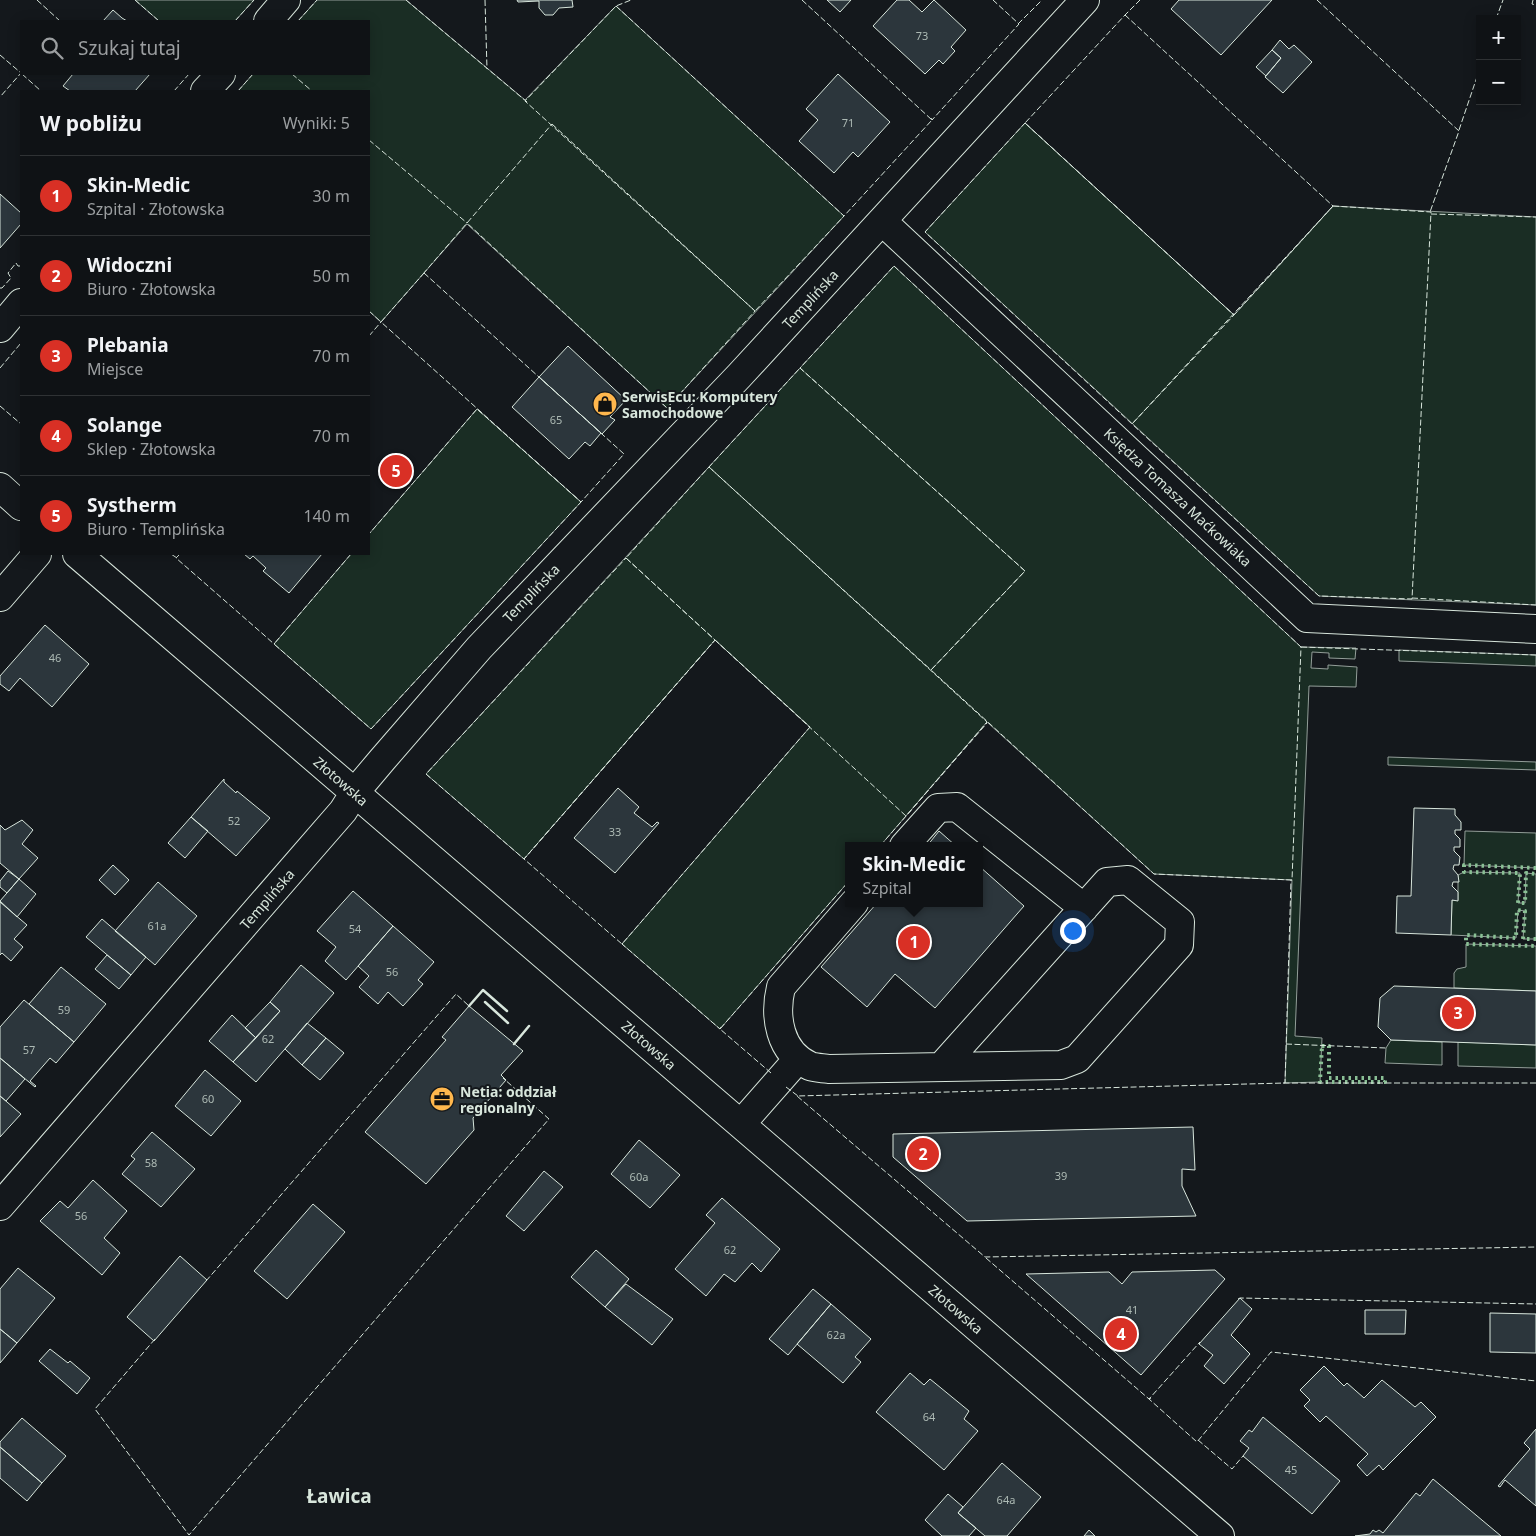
<!DOCTYPE html>
<html lang="pl">
<meta charset="utf-8">
<style>
body{margin:0;font-family:"Noto Sans",sans-serif;background:#181b1e;color:#f1f3f6}
.controls{position:absolute;right:15px;top:15px;display:grid;overflow:hidden;border-radius:0px;box-shadow:0 2px 12px #0003}
.controls button{width:45px;height:45px;display:grid;place-items:center;padding:0;border:0;border-bottom:1px solid #2f3234;background:#0f1215;color:#f1f3f6;font:25px sans-serif}
.you{position:absolute;left:1072px;top:930px;width:18px;height:18px;margin:-12px;border:4px solid #fff;border-radius:50%;background:#1a73e8;box-shadow:0 0 0 8px #1a73e833}
.badge{display:grid;place-items:center;width:32px;height:32px;border-radius:50%;background:#d93025;color:#fff;font-size:16px;font-weight:700}
.pin{position:absolute;translate:-50% -50%;border:2px solid #fff;box-shadow:0 1px 5px #0006}
.popup{position:absolute;left:845px;top:842px;width:138px;height:65px;box-sizing:border-box;display:grid;place-content:center;border-radius:0px;background:#0f1215;filter:drop-shadow(0 1px 4px #0005);font-size:16px;white-space:nowrap;color:#9b9ea0}
.popup b{font-size:19px;color:#f1f3f6}
.popup::after{content:'';position:absolute;left:50%;top:100%;margin-left:-10px;border:10px solid transparent;border-top-color:#0f1215}
.list{margin:0;padding:0;list-style:none}
h2{display:flex;justify-content:space-between;align-items:center;height:65px;margin:0;padding:0 20px;font-size:21px}
h2 small{font-size:16px;font-weight:400;color:#9b9ea0}
.list li{display:grid;grid-template-columns:32px 1fr auto;gap:15px;align-items:center;box-sizing:border-box;height:80px;padding:0 20px;border-top:1px solid #2f3234}
.list b{display:block;font-size:19px;white-space:nowrap}
.list p{margin:0;font-size:16px;white-space:nowrap;color:#9b9ea0}
.list em{font-size:16px;font-style:normal;color:#9b9ea0}
.icon{flex:none;width:28px;height:28px;fill:none;stroke:currentColor;stroke-width:2;stroke-linecap:round;stroke-linejoin:round}
.map{position:relative;flex:none;width:1536px;height:1536px;overflow:hidden}
.search{position:absolute;background:#0f1215;box-shadow:0 2px 12px #0003;left:20px;top:20px;width:350px;height:55px;display:flex;align-items:center;gap:12px;box-sizing:border-box;padding:0 18px;border-radius:0px;color:#9b9ea0;font-size:19px}
.panel{position:absolute;background:#0f1215;box-shadow:0 2px 12px #0003;left:20px;top:90px;width:350px;height:465px;border-radius:0px}
.map>svg:first-child{display:block}
.green{fill:#1a2d24;stroke:#939e99}
.building{fill:#2c363c;stroke:#d8e6dc}
.lines{fill:none;stroke-linecap:round;stroke-linejoin:round}
.minor-casing{stroke:#d8e6dc;stroke-width:30}
.minor{stroke:#14181c;stroke-width:28}
.hedge{stroke:#8ac095;stroke-width:4;stroke-dasharray:2.5 4;stroke-linecap:butt}
.fence{stroke:#d8e6dc;stroke-width:1;stroke-dasharray:6 2.5;stroke-linecap:butt}
.wall{stroke:#d8e6dc;stroke-width:2.5}
.labels{text-anchor:middle;dominant-baseline:central;stroke-width:4;stroke-linejoin:round;paint-order:stroke}
.number-label{font-size:11px;fill:#adbab4}
.street-label{font-size:14px;fill:#d8e6dc;stroke:#14181c}
.poi-label{font-size:14px;font-weight:bold;fill:#d8e6dc;stroke:#14181c;text-anchor:start}
.district-label{font-size:19px;font-weight:bold;fill:#d8e6dc;stroke:#14181c}
</style>
<div class="map">
<svg width="1536" height="1536" viewBox="0 0 1536 1536">
<rect width="100%" height="100%" fill="#14181c"/>
<path class="green" d="M 135,0 L 254,0 L 235,21 L 159,21 Z
M 317,0 L 406,0 L 525,100 L 616,6 L 844,216 L 667,408 L 467,224 L 381,322 L 369,311 L 369,91 L 238,91 L 253,74 L 369,74 L 369,21 L 298,21 Z
M 1025,123 L 1234,315 L 1333,206 L 1536,217 L 1536,605 L 1319,596 L 925,232 Z
M 894,266 L 1301,647 L 1356,648 L 1355,659 L 1329,658 L 1329,653 L 1312,652 L 1311,668 L 1328,669 L 1328,665 L 1357,667 L 1356,687 L 1309,686 L 1295,1036 L 1322,1038 L 1320,1082 L 1285,1083 L 1292,880 L 1154,874 L 987,722 L 880,846 L 849,846 L 849,881 L 720,1029 L 622,944 L 810,727 L 715,640 L 524,859 L 426,774 Z
M 477,409 L 581,502 L 371,729 L 274,644 L 351,554 L 369,554 L 369,534 Z
M 1399,650 L 1536,655 L 1536,666 L 1399,661 Z
M 1388,757 L 1536,762 L 1536,770 L 1388,765 Z
M 1465,831 L 1536,833 L 1536,868 L 1464,865 Z
M 1464,872 L 1520,873 L 1518,903 L 1525,903 L 1526,873 L 1536,874 L 1536,939 L 1523,939 L 1525,911 L 1518,910 L 1516,938 L 1451,935 L 1452,900 L 1458,900 L 1458,875 Z
M 1466,944 L 1536,946 L 1536,991 L 1454,988 L 1454,973 L 1457,969 L 1466,967 Z
M 1391,1040 L 1442,1042 L 1442,1065 L 1385,1063 L 1386,1048 Z
M 1458,1042 L 1536,1045 L 1536,1068 L 1458,1066 Z"/>
<path class="building" d="M 517,0 L 572,0 L 573,7 L 559,8 L 553,15 L 545,15 L 539,8 L 539,1 L 518,2 Z
M 827,0 L 851,0 L 840,12 Z
M 897,0 L 909,0 L 922,12 L 934,0 L 966,30 L 951,47 L 955,51 L 943,64 L 939,60 L 925,74 L 873,26 Z
M 1179,0 L 1272,0 L 1221,55 L 1171,9 Z
M 113,10 L 122,18 L 127,21 L 103,21 Z
M 1280,40 L 1289,49 L 1294,45 L 1312,62 L 1283,93 L 1265,77 L 1281,58 L 1272,50 Z
M 1272,50 L 1281,58 L 1266,76 L 1256,67 Z
M 73,74 L 150,74 L 135,91 L 70,91 L 63,86 Z
M 838,74 L 890,122 L 858,157 L 853,152 L 834,173 L 799,141 L 818,120 L 806,109 Z
M 0,194 L 21,213 L 21,224 L 0,248 Z
M 568,346 L 626,400 L 610,417 L 615,420 L 602,434 L 539,377 Z
M 539,377 L 601,433 L 590,446 L 585,442 L 569,459 L 512,407 Z
M 244,554 L 322,554 L 289,593 L 263,571 L 266,568 L 253,556 L 250,559 Z
M 45,625 L 89,664 L 52,707 L 20,678 L 9,691 L 0,684 L 0,676 Z
M 224,779 L 224,782 L 236,793 L 237,791 L 270,818 L 236,856 L 191,817 Z
M 618,788 L 639,807 L 634,813 L 652,827 L 657,822 L 659,823 L 615,873 L 574,838 Z
M 1414,808 L 1455,809 L 1455,815 L 1461,822 L 1461,830 L 1455,830 L 1455,834 L 1460,839 L 1460,847 L 1454,847 L 1454,851 L 1460,857 L 1459,865 L 1454,865 L 1453,869 L 1458,875 L 1459,882 L 1453,882 L 1452,886 L 1458,892 L 1458,901 L 1452,900 L 1451,935 L 1396,933 L 1397,896 L 1411,896 Z
M 191,817 L 208,831 L 185,858 L 168,843 Z
M 22,820 L 33,830 L 22,844 L 38,858 L 19,879 L 0,863 L 0,825 L 5,830 Z
M 939,831 L 956,846 L 927,846 Z
M 113,865 L 129,880 L 115,895 L 99,880 Z
M 979,866 L 1024,906 L 935,1008 L 895,974 L 867,1007 L 821,967 L 877,903 L 979,903 Z
M 8,871 L 19,879 L 7,893 L 0,887 L 0,881 Z
M 19,879 L 36,894 L 17,917 L 0,901 Z
M 158,882 L 197,916 L 155,965 L 115,931 Z
M 353,891 L 393,926 L 346,980 L 325,961 L 336,947 L 317,931 Z
M 0,902 L 27,925 L 14,939 L 23,947 L 11,961 L 2,953 L 0,955 Z
M 102,919 L 146,957 L 131,975 L 86,937 Z
M 393,926 L 434,962 L 418,980 L 423,984 L 403,1006 L 388,992 L 378,1004 L 359,987 L 369,976 L 358,966 Z
M 107,955 L 131,975 L 119,989 L 95,969 Z
M 301,965 L 334,993 L 256,1082 L 233,1062 L 280,1011 L 270,1002 Z
M 61,967 L 106,1004 L 74,1042 L 29,1004 Z
M 1394,986 L 1536,991 L 1536,1045 L 1391,1040 L 1378,1027 L 1380,998 Z
M 24,1000 L 74,1042 L 56,1063 L 50,1058 L 30,1081 L 36,1086 L 35,1087 L 0,1058 L 0,1027 Z
M 270,1002 L 280,1011 L 256,1038 L 245,1028 Z
M 469,1006 L 523,1051 L 501,1075 L 506,1080 L 473,1118 L 474,1130 L 426,1184 L 365,1132 L 446,1040 L 442,1037 Z
M 232,1015 L 256,1038 L 233,1062 L 209,1041 Z
M 307,1023 L 326,1038 L 302,1065 L 285,1049 Z
M 326,1038 L 344,1053 L 320,1080 L 302,1065 Z
M 0,1058 L 25,1079 L 6,1101 L 0,1096 Z
M 205,1070 L 241,1101 L 211,1136 L 175,1106 Z
M 0,1096 L 21,1114 L 0,1137 Z
M 1193,1127 L 1195,1170 L 1182,1169 L 1182,1186 L 1196,1216 L 967,1221 L 893,1157 L 893,1134 Z
M 152,1132 L 195,1169 L 161,1207 L 122,1174 L 135,1159 L 131,1156 Z
M 639,1140 L 680,1175 L 650,1208 L 611,1174 Z
M 544,1171 L 563,1187 L 524,1231 L 506,1216 Z
M 93,1180 L 127,1211 L 104,1238 L 120,1253 L 102,1275 L 40,1221 L 60,1201 L 68,1208 Z
M 722,1198 L 780,1249 L 761,1272 L 752,1263 L 735,1282 L 724,1274 L 706,1296 L 675,1269 L 715,1223 L 706,1215 Z
M 313,1204 L 345,1232 L 287,1299 L 254,1271 Z
M 596,1250 L 629,1279 L 605,1307 L 571,1277 Z
M 180,1256 L 207,1280 L 154,1341 L 127,1317 Z
M 18,1268 L 55,1298 L 17,1343 L 0,1329 L 0,1289 Z
M 1215,1270 L 1225,1279 L 1141,1375 L 1026,1274 L 1109,1272 L 1122,1284 L 1132,1272 Z
M 626,1284 L 673,1319 L 652,1345 L 605,1307 Z
M 813,1289 L 831,1304 L 788,1355 L 769,1339 Z
M 1240,1298 L 1252,1309 L 1231,1335 L 1250,1354 L 1224,1384 L 1204,1366 L 1213,1355 L 1199,1344 Z
M 831,1304 L 871,1339 L 855,1357 L 861,1362 L 843,1383 L 797,1344 Z
M 1365,1310 L 1406,1310 L 1405,1334 L 1365,1334 Z
M 1490,1313 L 1536,1314 L 1536,1353 L 1490,1352 Z
M 0,1329 L 17,1343 L 0,1363 Z
M 50,1349 L 68,1363 L 70,1361 L 90,1378 L 77,1394 L 39,1361 Z
M 1324,1366 L 1344,1386 L 1347,1383 L 1364,1398 L 1382,1380 L 1415,1407 L 1421,1402 L 1436,1417 L 1383,1470 L 1379,1465 L 1367,1476 L 1357,1465 L 1368,1454 L 1326,1416 L 1320,1422 L 1304,1406 L 1310,1400 L 1300,1390 Z
M 910,1373 L 924,1385 L 930,1379 L 969,1411 L 964,1419 L 978,1431 L 944,1470 L 876,1412 Z
M 1263,1417 L 1340,1481 L 1312,1514 L 1243,1456 L 1249,1448 L 1240,1441 L 1249,1430 L 1252,1432 Z
M 22,1418 L 66,1456 L 42,1483 L 0,1447 L 0,1442 Z
M 1536,1429 L 1536,1506 L 1505,1480 L 1500,1487 L 1498,1486 L 1530,1449 L 1524,1443 Z
M 0,1447 L 42,1483 L 27,1501 L 0,1478 Z
M 1002,1463 L 1041,1497 L 1007,1536 L 985,1536 L 958,1513 Z
M 1433,1479 L 1501,1536 L 1355,1536 L 1370,1534 L 1373,1530 L 1376,1532 L 1379,1530 L 1383,1533 L 1416,1493 L 1420,1496 Z
M 948,1494 L 963,1507 L 958,1513 L 976,1528 L 969,1536 L 942,1536 L 925,1520 Z
M 1089,1530 L 1095,1536 L 1084,1536 Z"/>
<g class="lines">
<defs>
<path id="minor" d="M 268,21 L 286,0
M 205,91 L 221,74
M 882,221 L 1307,618 L 1536,629
M 0,328 L 21,303
M 0,487 L 21,506
M 77,554 L 1220,1536
M 0,597 L 37,554
M 904,846 L 938,808 L 957,807 L 1084,908
M 854,903 L 781,987 C 774,1016 779,1052 810,1066 C 815,1068 823,1068 829,1069 L 1061,1065 L 1077,1059 L 1179,945 L 1180,922 L 1128,880 L 1107,882 L 941,1067
M 741,1124 L 798,1059
M 0,1206 L 343,811 L 355,792 L 382,760 L 479,648 L 739,376 L 1085,0"/>
</defs>
<use href="#minor" class="minor-casing"/>
<use href="#minor" class="minor"/>
<path class="hedge" d="M 1536,868 L 1464,865 L 1464,872 L 1520,873 L 1518,903 L 1525,903 L 1526,873 L 1536,874
M 1536,939 L 1523,939 L 1525,911 L 1517,910 L 1516,938 L 1466,935 L 1466,944 L 1536,946
M 1322,1046 L 1329,1046 L 1329,1078 L 1385,1078 L 1385,1082 L 1320,1082 Z"/>
<path class="fence" d="M 37,0 L 60,21
M 135,0 L 159,21
M 406,0 L 527,102
M 485,0 L 487,69
M 802,0 L 932,120 L 844,216
M 1317,0 L 1459,131 L 1430,212
M 1533,0 L 1532,4 L 1536,5
M 616,6 L 844,216 L 755,311 L 525,101 L 616,6 L 631,0
M 1125,15 L 1333,206 L 1234,315 L 1025,123 Z
M 1126,16 L 1125,15 L 1140,0
M 1496,19 L 1503,0
M 235,21 L 254,0
M 298,21 L 317,0
M 1018,24 L 1042,0
M 0,55 L 21,73 L 0,97
M 22,74 L 41,91
M 292,74 L 312,91
M 174,91 L 189,74
M 238,91 L 253,74
M 931,118 L 932,120 L 1019,24 L 993,0
M 1025,123 L 1234,315 L 1132,424 L 925,232 Z
M 552,124 L 755,311 L 667,408 L 467,223 Z
M 1459,130 L 1480,68
M 369,140 L 467,223 L 468,222
M 1333,206 L 1431,212 L 1412,599 L 1319,596 L 1132,424 Z
M 1431,214 L 1536,217
M 894,266 L 1301,647 L 1292,880 L 1154,874 L 931,670 L 1025,571 L 800,368 Z
M 424,273 L 624,454 L 581,502 L 381,322 Z
M 423,274 L 467,223 L 466,223
M 0,288 L 2,288 L 11,278 L 8,273 L 16,263 L 18,266 L 21,266
M 369,311 L 381,322 L 382,321
M 369,336 L 381,322
M 0,368 L 21,343
M 800,368 L 1025,571 L 931,670 L 709,467 Z
M 0,406 L 21,424
M 709,467 L 987,722 L 906,816 L 626,558 Z
M 171,554 L 177,558
M 180,554 L 176,558 L 264,635 L 274,644 L 275,643
M 351,554 L 274,644 L 371,729 L 581,502 L 477,409 L 369,534
M 626,558 L 715,640 L 524,859 L 426,774 Z
M 1412,598 L 1536,605
M 715,640 L 810,727 L 622,944 L 524,859 Z
M 1301,647 L 1536,655
M 880,846 L 987,723
M 623,943 L 622,944 L 720,1029 L 721,1027
M 1286,1044 L 1386,1048
M 771,1073 L 720,1029 L 849,881
M 1283,1083 L 1285,1083 L 1291,880
M 1536,1083 L 1285,1083 L 797,1096 L 985,1257 L 1536,1247
M 786,1087 L 798,1096
M 986,1258 L 1149,1399 L 1200,1342
M 206,1281 L 456,994 L 469,1006
M 1238,1299 L 1240,1298 L 1536,1304
M 155,1339 L 95,1409 L 189,1535 L 549,1119 L 503,1078
M 1151,1398 L 1149,1399 L 1197,1442 L 1271,1352 L 1536,1381
M 1198,1440 L 1232,1469 L 1243,1456"/>
<path class="wall" d="M 485,1002 L 508,1023
M 469,1006 L 483,990 L 507,1011
M 514,1044 L 529,1026"/>
</g>
<defs>
<symbol id="shop-disc" viewBox="-11 -11 22 22"><circle r="9.5" fill="#ffb74d" stroke="#14181c"/><path d="M-5-2.5h2.3a2.7 3.5 0 0 1 5.4 0H5L5.5 6h-11ZM-1.5-2.5h3a1.5 2.3 0 0 0-3 0Z" fill="#111"/></symbol>
<symbol id="office-disc" viewBox="-11 -11 22 22"><circle r="9.5" fill="#ffb74d" stroke="#14181c"/><path d="M-6-3h4V-5.5h4V-3h4V5H-6ZM-1-4.5V-3h2v-1.5ZM-6 0V1H6V0Z" fill="#111"/></symbol>
</defs>
<g fill-rule="evenodd">
<use href="#shop-disc" x="591" y="390" width="28" height="28"/>
<use href="#office-disc" x="428" y="1085" width="28" height="28"/>
</g>
<g class="labels">
<g class="number-label">
<text x="922" y="35">73</text>
<text x="848" y="122">71</text>
<text x="556" y="419">65</text>
<text x="55" y="657">46</text>
<text x="234" y="820">52</text>
<text x="615" y="831">33</text>
<text x="157" y="925">61a</text>
<text x="355" y="928">54</text>
<text x="392" y="971">56</text>
<text x="64" y="1009">59</text>
<text x="268" y="1038">62</text>
<text x="29" y="1049">57</text>
<text x="208" y="1098">60</text>
<text x="151" y="1162">58</text>
<text x="1061" y="1175">39</text>
<text x="639" y="1176">60a</text>
<text x="81" y="1215">56</text>
<text x="730" y="1249">62</text>
<text x="1132" y="1309">41</text>
<text x="836" y="1334">62a</text>
<text x="929" y="1416">64</text>
<text x="1291" y="1469">45</text>
<text x="1006" y="1499">64a</text>
</g>
<g class="street-label">
<text transform="translate(810 299) rotate(-47)">Templińska</text>
<text transform="translate(1178 497) rotate(43)">Księdza Tomasza Maćkowiaka</text>
<text transform="translate(531 593) rotate(-46)">Templińska</text>
<text transform="translate(341 781) rotate(41)">Złotowska</text>
<text transform="translate(267 899) rotate(-49)">Templińska</text>
<text transform="translate(649 1045) rotate(41)">Złotowska</text>
<text transform="translate(956 1309) rotate(41)">Złotowska</text>
</g>
<g class="poi-label">
<text x="622" y="396">SerwisEcu: Komputery<tspan x="622" dy="16">Samochodowe</tspan></text>
<text x="460" y="1091">Netia: oddział<tspan x="460" dy="16">regionalny</tspan></text>
</g>
<g class="district-label">
<text x="339" y="1496">Ławica</text>
</g>
</g>
</svg>
<div class="controls">
<button>+</button>
<button>−</button>
</div>
<div class="you"></div>
<div class="pin badge" style="left:914px;top:942px">1</div>
<div class="popup"><b>Skin-Medic</b>Szpital</div>
<div class="pin badge" style="left:923px;top:1154px">2</div>
<div class="pin badge" style="left:1458px;top:1013px">3</div>
<div class="pin badge" style="left:1121px;top:1334px">4</div>
<div class="pin badge" style="left:396px;top:471px">5</div>
<div class="search"><svg class="icon" aria-label="search" viewBox="0 0 24 24"><circle cx="10" cy="10" r="6"/><path d="M15 15l6 6"/></svg>Szukaj tutaj</div>
<section class="panel">
<h2>W pobliżu<small>Wyniki: 5</small></h2>
<ul class="list">
<li><span class="badge">1</span><div><b>Skin-Medic</b><p>Szpital · Złotowska</p></div><em>30 m</em></li>
<li><span class="badge">2</span><div><b>Widoczni</b><p>Biuro · Złotowska</p></div><em>50 m</em></li>
<li><span class="badge">3</span><div><b>Plebania</b><p>Miejsce</p></div><em>70 m</em></li>
<li><span class="badge">4</span><div><b>Solange</b><p>Sklep · Złotowska</p></div><em>70 m</em></li>
<li><span class="badge">5</span><div><b>Systherm</b><p>Biuro · Templińska</p></div><em>140 m</em></li>
</ul>
</section>
</div>
